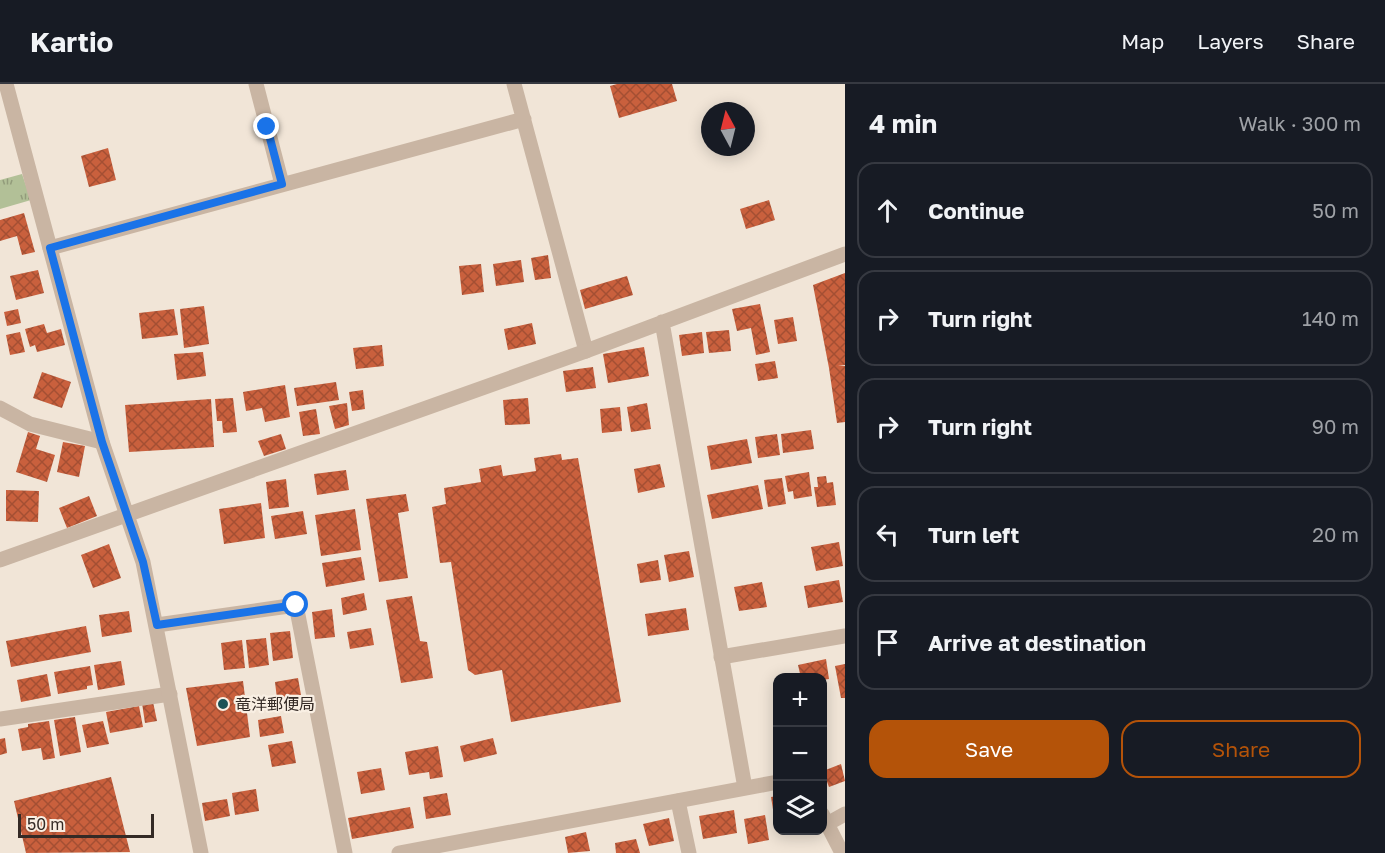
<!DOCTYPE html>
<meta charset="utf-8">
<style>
body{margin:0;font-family:"Golos Text","Noto Sans JP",sans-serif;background:#242831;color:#f1f3f6}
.controls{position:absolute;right:18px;bottom:18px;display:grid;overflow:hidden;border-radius:12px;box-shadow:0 3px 15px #0003}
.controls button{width:54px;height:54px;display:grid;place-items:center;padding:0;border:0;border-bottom:2px solid #363941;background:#171b24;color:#f1f3f6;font:30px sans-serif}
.compass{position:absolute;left:701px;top:18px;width:54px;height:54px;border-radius:50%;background:#171b24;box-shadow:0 3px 15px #0003;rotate:353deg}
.scale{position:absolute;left:18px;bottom:15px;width:136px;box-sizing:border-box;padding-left:6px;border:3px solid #342a25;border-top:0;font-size:16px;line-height:21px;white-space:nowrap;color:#342a25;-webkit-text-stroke:4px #f9efe3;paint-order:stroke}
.stop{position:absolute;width:18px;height:18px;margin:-14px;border:4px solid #1a73e8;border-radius:50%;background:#fff}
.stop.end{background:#1a73e8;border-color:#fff;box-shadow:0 2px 6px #0008}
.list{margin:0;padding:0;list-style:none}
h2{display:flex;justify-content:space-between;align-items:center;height:78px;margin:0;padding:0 24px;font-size:26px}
h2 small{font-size:20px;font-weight:400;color:#9ea1a6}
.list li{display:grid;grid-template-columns:39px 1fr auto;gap:18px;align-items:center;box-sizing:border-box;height:96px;margin:0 12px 12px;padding:0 12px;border:2px solid #363941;border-radius:18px}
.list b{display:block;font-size:22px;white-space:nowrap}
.list em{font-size:20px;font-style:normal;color:#9ea1a6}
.actions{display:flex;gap:12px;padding:18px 24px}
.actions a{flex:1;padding:14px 0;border:2px solid #b45309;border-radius:18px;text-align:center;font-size:21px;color:#b45309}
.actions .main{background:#b45309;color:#fff}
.icon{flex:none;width:33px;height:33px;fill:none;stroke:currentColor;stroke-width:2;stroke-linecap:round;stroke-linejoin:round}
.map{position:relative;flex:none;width:845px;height:769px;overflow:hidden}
header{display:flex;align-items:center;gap:36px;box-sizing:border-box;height:84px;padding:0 30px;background:#171b24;border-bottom:2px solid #363941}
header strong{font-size:28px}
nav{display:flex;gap:33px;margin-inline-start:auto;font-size:21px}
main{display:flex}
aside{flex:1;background:#171b24}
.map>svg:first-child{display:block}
.grass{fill:url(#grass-tufts)}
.building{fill:url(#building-cross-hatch)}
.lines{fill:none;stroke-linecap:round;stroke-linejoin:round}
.minor{stroke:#c9b5a3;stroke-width:15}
.tertiary{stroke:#c9b5a3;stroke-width:15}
.route{stroke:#1a73e8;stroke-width:8}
.poi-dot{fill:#1a5256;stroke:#f9efe3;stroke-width:2}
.labels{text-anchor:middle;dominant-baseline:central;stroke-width:4.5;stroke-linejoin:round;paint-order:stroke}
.poi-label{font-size:16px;fill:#342a25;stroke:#f9efe3;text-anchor:start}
</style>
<header>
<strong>Kartio</strong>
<nav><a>Map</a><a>Layers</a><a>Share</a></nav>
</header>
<main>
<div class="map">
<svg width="845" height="769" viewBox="0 0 845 769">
<defs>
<pattern id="grass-tufts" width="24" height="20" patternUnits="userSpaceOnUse" patternTransform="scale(1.5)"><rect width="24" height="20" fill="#b2c097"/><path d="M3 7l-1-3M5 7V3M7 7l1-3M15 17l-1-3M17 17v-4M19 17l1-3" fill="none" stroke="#929c7b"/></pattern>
<pattern id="building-cross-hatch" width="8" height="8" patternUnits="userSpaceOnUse" patternTransform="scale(1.5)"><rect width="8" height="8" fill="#c9603d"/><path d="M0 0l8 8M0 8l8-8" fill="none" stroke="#a44f33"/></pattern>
</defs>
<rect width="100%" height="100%" fill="#f1e5d7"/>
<path class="grass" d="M 22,90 L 31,116 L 0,125 L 0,96 Z"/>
<path class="building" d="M 617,0 L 672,0 L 677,17 L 619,34 L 610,2 Z
M 108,64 L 116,96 L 89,103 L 81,72 Z
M 769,116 L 775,136 L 746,145 L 740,125 Z
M 24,129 L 35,168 L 22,171 L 17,152 L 0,157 L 0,136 Z
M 548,171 L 551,194 L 535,196 L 531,174 Z
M 521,176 L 524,198 L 496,202 L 493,180 Z
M 481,180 L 484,208 L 462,211 L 459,182 Z
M 38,186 L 44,209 L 16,216 L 10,192 Z
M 845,189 L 845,281 L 838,282 L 845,282 L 845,338 L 837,339 L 829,284 L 813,201 Z
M 627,192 L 633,211 L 585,225 L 580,206 Z
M 760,220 L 770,268 L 756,271 L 751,244 L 737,247 L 732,225 Z
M 204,222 L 209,260 L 184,264 L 180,225 Z
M 18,225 L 21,239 L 7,242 L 4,228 Z
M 174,225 L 178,251 L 142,255 L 139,229 Z
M 793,233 L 797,257 L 778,260 L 774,236 Z
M 532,239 L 536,260 L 508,266 L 504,245 Z
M 44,240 L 47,249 L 61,245 L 65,261 L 37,268 L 35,261 L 30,263 L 25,245 Z
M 729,246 L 731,267 L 709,269 L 706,248 Z
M 20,248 L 25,268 L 10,271 L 6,251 Z
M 702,248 L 704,269 L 682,272 L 679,251 Z
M 382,261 L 384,282 L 356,285 L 353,264 Z
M 644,263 L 649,292 L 608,299 L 603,270 Z
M 203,268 L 206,292 L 177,296 L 174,270 Z
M 775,277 L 778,294 L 758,297 L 755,280 Z
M 593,283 L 596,304 L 566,308 L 563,287 Z
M 42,288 L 71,298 L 62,324 L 33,314 Z
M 336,298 L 339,316 L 297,322 L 294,304 Z
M 285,301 L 290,333 L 265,338 L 262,324 L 246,327 L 243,308 Z
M 363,306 L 365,325 L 352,327 L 349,308 Z
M 233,314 L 237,348 L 223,349 L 222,337 L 217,337 L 215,315 Z
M 528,314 L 530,340 L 505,341 L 503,316 Z
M 211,315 L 214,363 L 129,368 L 125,321 Z
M 347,319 L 349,341 L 335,345 L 329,322 Z
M 647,319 L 651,345 L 631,348 L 627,323 Z
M 620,323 L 622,347 L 602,349 L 600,325 Z
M 316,325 L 320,350 L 303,352 L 299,328 Z
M 811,346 L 814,365 L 783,369 L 781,350 Z
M 28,348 L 40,352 L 36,365 L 55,371 L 47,398 L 16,388 Z
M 281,350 L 286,365 L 264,372 L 258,357 Z
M 777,350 L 780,371 L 758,374 L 755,353 Z
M 747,355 L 752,379 L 711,386 L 707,362 Z
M 63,358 L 85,362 L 79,393 L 57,388 Z
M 561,370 L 562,376 L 578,374 L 621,618 L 511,638 L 502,586 L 475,591 L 468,586 L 451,478 L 440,479 L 432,423 L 446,420 L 444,404 L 481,398 L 479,385 L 501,381 L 503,392 L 536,387 L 534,374 Z
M 660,380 L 665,403 L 638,409 L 634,385 Z
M 346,386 L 349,406 L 317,411 L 314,390 Z
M 809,388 L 812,412 L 794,415 L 793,407 L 788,408 L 785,392 Z
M 826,392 L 827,399 L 833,398 L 836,421 L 817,423 L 814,403 L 818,403 L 817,393 Z
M 782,394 L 786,420 L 768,423 L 764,396 Z
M 286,395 L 289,423 L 269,425 L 266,398 Z
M 758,401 L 763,425 L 712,435 L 707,411 Z
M 6,406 L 39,407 L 38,438 L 6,437 Z
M 406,410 L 409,427 L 398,429 L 408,494 L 379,498 L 366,415 Z
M 89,412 L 97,432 L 67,444 L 59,424 Z
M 261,419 L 265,454 L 224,460 L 219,425 Z
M 355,425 L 361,466 L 321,472 L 315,431 Z
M 303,427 L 307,450 L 275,455 L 271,432 Z
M 839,458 L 843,482 L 816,487 L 811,463 Z
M 109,460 L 121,494 L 93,504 L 81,471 Z
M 689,467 L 694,493 L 669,498 L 664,471 Z
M 361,473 L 365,496 L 326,503 L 322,479 Z
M 658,476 L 661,496 L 640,499 L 637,480 Z
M 839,496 L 843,518 L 808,524 L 804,502 Z
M 762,498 L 767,523 L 739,527 L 734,503 Z
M 364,509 L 367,526 L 343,531 L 341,514 Z
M 412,512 L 420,557 L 427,558 L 433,594 L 401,599 L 386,516 Z
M 686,524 L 689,546 L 648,552 L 645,530 Z
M 332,525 L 335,553 L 315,555 L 312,528 Z
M 129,527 L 132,548 L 102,553 L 99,531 Z
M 86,542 L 91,568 L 11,583 L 6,557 Z
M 371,544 L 374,561 L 350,565 L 347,548 Z
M 290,547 L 293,574 L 273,577 L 270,549 Z
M 266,554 L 269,581 L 249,584 L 246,556 Z
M 242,556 L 245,584 L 224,586 L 221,559 Z
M 826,575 L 829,595 L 822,596 L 822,594 L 801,594 L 798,581 Z
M 121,577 L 125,601 L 98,606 L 94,581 Z
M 845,580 L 845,614 L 841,614 L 835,582 Z
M 90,582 L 93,601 L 87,602 L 87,605 L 58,610 L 54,588 Z
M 47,590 L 51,612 L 21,618 L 17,596 Z
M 298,594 L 301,611 L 277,615 L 275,598 Z
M 243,597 L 250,653 L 197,662 L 186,604 Z
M 153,618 L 157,637 L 145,639 L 142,619 Z
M 139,622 L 143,643 L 110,649 L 106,628 Z
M 281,632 L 284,649 L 260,653 L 258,636 Z
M 75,633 L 81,668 L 60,672 L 54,636 Z
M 49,637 L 55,674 L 43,676 L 41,664 L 22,667 L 18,645 L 28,643 L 28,640 Z
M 103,637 L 109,660 L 87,664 L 82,641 Z
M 5,654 L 7,669 L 0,671 L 0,655 Z
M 493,654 L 497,670 L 464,678 L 460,662 Z
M 292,657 L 296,679 L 272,683 L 268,661 Z
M 438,662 L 443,693 L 430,695 L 429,688 L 409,691 L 405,668 Z
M 841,680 L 845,697 L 829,703 L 823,687 Z
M 381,684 L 385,706 L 361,710 L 357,688 Z
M 111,693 L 130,768 L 26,769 L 14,717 Z
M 256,705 L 259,727 L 235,731 L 232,709 Z
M 447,709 L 451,731 L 426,735 L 423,713 Z
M 778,712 L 778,744 L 776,744 L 771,713 Z
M 227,715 L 230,732 L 205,737 L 202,719 Z
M 410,723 L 414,744 L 352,755 L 348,734 Z
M 734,726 L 737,749 L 703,755 L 699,732 Z
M 765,731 L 769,756 L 748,760 L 744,735 Z
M 669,734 L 674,757 L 649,762 L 643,740 Z
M 586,748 L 590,767 L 568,769 L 565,753 Z
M 636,755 L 640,769 L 616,769 L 615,759 Z"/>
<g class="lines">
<path class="minor" d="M 256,0 L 282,100
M 514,0 L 586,267
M 50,164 L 524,35
M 0,324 L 30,340 L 102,358
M 157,541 L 296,521 L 345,769
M 721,573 L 845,552
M 0,635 L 170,610
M 678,717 L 689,769
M 822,730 L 842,769
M 827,740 L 845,730"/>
<path class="tertiary" d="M 6,0 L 102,358 L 143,478 L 201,769
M 662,238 L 745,704
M 0,476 L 586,267 L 845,170
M 399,769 L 778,698"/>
</g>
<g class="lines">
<path class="route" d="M 267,43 L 282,100 L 50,164 L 102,358 L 143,478 L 157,541 L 296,521"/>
</g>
<circle class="poi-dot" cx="223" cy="620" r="6"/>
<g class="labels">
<g class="poi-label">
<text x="235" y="620">竜洋郵便局</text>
</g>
</g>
</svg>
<div class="controls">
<button>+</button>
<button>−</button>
<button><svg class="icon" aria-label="layers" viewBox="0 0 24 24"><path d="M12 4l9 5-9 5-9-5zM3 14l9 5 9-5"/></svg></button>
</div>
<svg class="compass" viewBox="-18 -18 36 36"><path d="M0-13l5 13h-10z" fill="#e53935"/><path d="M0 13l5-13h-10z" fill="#9ea1a6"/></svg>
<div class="scale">50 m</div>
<div class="stop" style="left:296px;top:521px"></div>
<div class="stop end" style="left:267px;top:43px"></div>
</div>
<aside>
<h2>4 min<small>Walk · 300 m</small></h2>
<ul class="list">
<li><svg class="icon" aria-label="ahead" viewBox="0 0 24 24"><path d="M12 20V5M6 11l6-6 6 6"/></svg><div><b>Continue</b></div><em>50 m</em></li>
<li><svg class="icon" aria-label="right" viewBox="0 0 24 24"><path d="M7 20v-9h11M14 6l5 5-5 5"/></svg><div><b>Turn right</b></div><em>140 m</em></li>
<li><svg class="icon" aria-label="right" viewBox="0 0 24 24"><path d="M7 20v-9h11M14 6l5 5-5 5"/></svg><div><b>Turn right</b></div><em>90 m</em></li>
<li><svg class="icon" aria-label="left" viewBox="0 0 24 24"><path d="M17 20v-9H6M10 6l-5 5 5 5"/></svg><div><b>Turn left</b></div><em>20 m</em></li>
<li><svg class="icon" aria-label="arrive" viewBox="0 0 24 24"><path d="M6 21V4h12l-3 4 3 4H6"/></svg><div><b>Arrive at destination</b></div></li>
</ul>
<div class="actions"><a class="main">Save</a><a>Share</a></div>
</aside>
</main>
